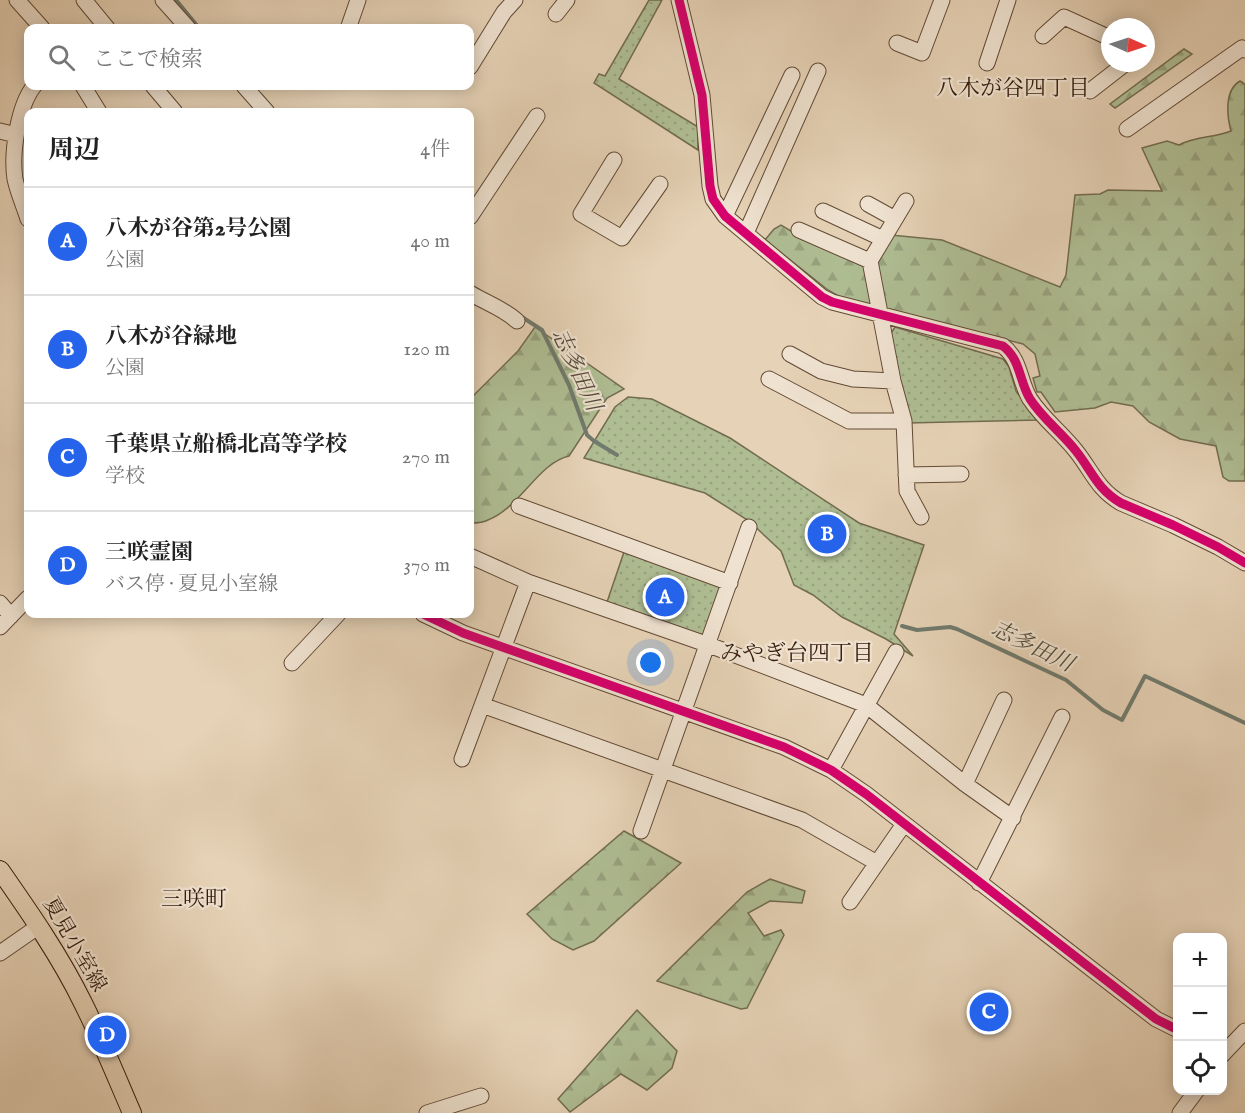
<!DOCTYPE html>
<html lang="ja">
<meta charset="utf-8">
<style>
body{margin:0;font-family:"IM FELL English","Noto Serif JP",serif;background:#f6f6f6;color:#222}
.controls{position:absolute;right:18px;bottom:18px;display:grid;overflow:hidden;border-radius:12px;box-shadow:0 3px 15px #0003}
.controls button{width:54px;height:54px;display:grid;place-items:center;padding:0;border:0;border-bottom:2px solid #e0e0e0;background:#fff;color:#222;font:30px sans-serif}
.compass{position:absolute;left:1101px;top:18px;width:54px;height:54px;border-radius:50%;background:#fff;box-shadow:0 3px 15px #0003;rotate:93deg}
.you{position:absolute;left:651px;top:663px;width:21px;height:21px;margin:-15px;border:4px solid #fff;border-radius:50%;background:#1a73e8;box-shadow:0 0 0 9px #1a73e833}
.badge{display:grid;place-items:center;width:39px;height:39px;border-radius:50%;background:#2563eb;color:#fff;font-size:20px;font-weight:700}
.pin{position:absolute;translate:-50% -50%;border:3px solid #fff;box-shadow:0 2px 6px #0006}
.list{margin:0;padding:0;list-style:none}
h2{display:flex;justify-content:space-between;align-items:center;height:78px;margin:0;padding:0 24px;font-size:26px}
h2 small{font-size:20px;font-weight:400;color:#767676}
.list li{display:grid;grid-template-columns:39px 1fr auto;gap:18px;align-items:center;box-sizing:border-box;height:108px;padding:0 24px;border-top:2px solid #e0e0e0}
.list b{display:block;font-size:22px;white-space:nowrap}
.list p{margin:0;font-size:20px;white-space:nowrap;color:#767676}
.list em{font-size:20px;font-style:normal;color:#767676}
.icon{flex:none;width:33px;height:33px;fill:none;stroke:currentColor;stroke-width:2;stroke-linecap:round;stroke-linejoin:round}
.map{position:relative;flex:none;width:1245px;height:1113px;overflow:hidden}
.search{position:absolute;background:#fff;box-shadow:0 3px 15px #0003;left:24px;top:24px;width:450px;height:66px;display:flex;align-items:center;gap:15px;box-sizing:border-box;padding:0 21px;border-radius:12px;color:#767676;font-size:22px}
.panel{position:absolute;background:#fff;box-shadow:0 3px 15px #0003;left:24px;top:108px;width:450px;height:510px;border-radius:12px}
.map>svg:first-child{display:block}
.green{fill:url(#green-dots);stroke:#726c50;stroke-width:1.5}
.forest{fill:url(#forest-firs);stroke:#726c50;stroke-width:1.5}
.lines{fill:none;stroke-linecap:round;stroke-linejoin:round}
.stream{stroke:#707a6d;stroke-width:4}
.minor-casing{stroke:#624a36;stroke-width:17}
.major-casing{stroke:#361c0c;stroke-width:20}
.minor{stroke:#efe2d0;stroke-width:15}
.major{stroke:#e6d2b6;stroke-width:18}
.cycleway-casing{stroke:#efe2d0;stroke-width:13}
.cycleway{stroke:#d6006c;stroke-width:9}
.labels{text-anchor:middle;dominant-baseline:central;stroke-width:4.5;stroke-linejoin:round;paint-order:stroke}
.street-label{font-size:21px;fill:#361c0c;stroke:#efe2d0}
.neighbourhood-label{font-size:22px;fill:#361c0c;stroke:#efe2d0}
.water-label{font-size:22px;font-style:italic;fill:#534b3c;stroke:#efe2d0}
</style>
<div class="map">
<svg width="1245" height="1113" viewBox="0 0 1245 1113">
<defs>
<pattern id="green-dots" width="8" height="8" patternUnits="userSpaceOnUse" patternTransform="scale(1.5)"><rect width="8" height="8" fill="#afbd93"/><path d="M2 2h.1M6 6h.1" fill="none" stroke="#97a27e" stroke-width="1.8" stroke-linecap="round"/></pattern>
<pattern id="forest-firs" width="22" height="20" patternUnits="userSpaceOnUse" patternTransform="scale(1.5)"><rect width="22" height="20" fill="#afbd93"/><path d="M5 1l3.5 6h-7zM16 11l3.5 6h-7z" fill="#97a27e"/></pattern>
</defs>
<rect width="100%" height="100%" fill="#e6d2b6"/>
<filter id="stains"><feTurbulence type="fractalNoise" baseFrequency=".00333" numOctaves="4"/><feColorMatrix values="0 0 0 0 .2 0 0 0 0 .09 0 0 0 0 .02 0 0 0 .5 -.17"/></filter>
<radialGradient id="worn" r=".72"><stop offset=".6" stop-color="#630" stop-opacity="0"/><stop offset="1" stop-color="#630" stop-opacity=".3"/></radialGradient>
<path class="green" d="M 649,0 L 662,0 L 619,79 L 698,127 L 698,150 L 594,83 L 599,74 L 605,76 Z
M 895,327 L 1003,359 L 1009,367 L 1016,391 L 1038,420 L 907,423 L 890,335 Z
M 628,397 L 652,399 L 730,438 L 859,523 L 924,545 L 894,634 L 913,656 L 886,639 L 842,617 L 813,595 L 794,585 L 781,551 L 749,521 L 705,493 L 584,458 L 615,407 Z
M 625,549 L 721,583 L 707,637 L 606,605 Z"/>
<path class="forest" d="M 1184,49 L 1192,54 L 1115,108 L 1110,104 Z
M 1240,81 L 1245,84 L 1245,481 L 1229,481 L 1223,477 L 1216,446 L 1180,439 L 1149,422 L 1133,406 L 1111,402 L 1095,408 L 1055,412 L 1041,392 L 1037,392 L 1033,378 L 1040,376 L 1035,354 L 1023,344 L 840,297 L 828,290 L 765,240 L 774,229 L 781,225 L 796,234 L 864,263 L 891,235 L 942,240 L 1060,287 L 1066,275 L 1075,195 L 1100,194 L 1108,190 L 1162,191 L 1142,148 L 1167,141 L 1179,145 C 1195,136 1214,138 1231,131 C 1227,116 1224,90 1240,81 Z
M 535,327 L 624,389 L 607,398 L 569,456 C 538,463 521,507 488,520 C 483,523 476,523 470,523 L 470,399 L 518,351 Z
M 624,831 L 681,863 L 594,941 L 573,950 L 552,939 L 527,914 Z
M 770,879 L 805,891 L 802,903 L 770,901 L 748,913 L 764,936 L 781,930 L 784,935 L 747,1008 L 741,1009 L 657,981 L 747,892 Z
M 637,1010 L 677,1051 L 672,1068 L 647,1090 L 621,1074 L 570,1112 L 558,1099 Z"/>
<g class="lines">
<path class="stream" d="M 176,0 L 199,28
M 522,317 L 542,330 L 569,385 L 587,435 L 594,441 L 617,455
M 902,626 L 917,630 L 950,627 L 957,629 L 1066,680 L 1103,710 L 1122,720 L 1145,676 L 1245,723"/>
<defs>
<path id="minor" d="M 17,0 L 42,28
M 84,0 L 107,28
M 163,0 L 188,28
M 679,0 L 702,95 L 710,186 L 713,199 L 725,216 L 822,297 L 832,302 L 1003,346 C 1021,360 1019,381 1030,399 C 1043,419 1062,433 1076,451 C 1092,471 1097,489 1121,503 L 1173,525 L 1218,547 L 1245,563
M 556,14 L 567,0
M 349,26 L 358,0
M 1043,36 L 1064,17 L 1110,38
M 897,43 L 922,53 L 942,0
M 987,63 L 1008,0
M 470,67 L 504,12 L 515,0
M 83,86 L 99,112
M 153,86 L 175,112
M 244,86 L 267,112
M 1090,91 L 1126,63
M 1127,129 L 1242,48 L 1245,50
M 0,131 L 16,135
M 614,160 L 581,214 L 622,238 L 660,184
M 906,201 L 870,261 L 893,381 L 904,421 L 907,491 L 921,517
M 868,204 L 895,219
M 823,211 L 883,239
M 725,216 L 792,75
M 470,217 L 537,116
M 28,219 C 24,206 18,193 15,179 C 11,154 18,106 34,86
M 799,230 L 870,261
M 746,233 L 818,71
M 470,293 C 486,303 503,308 517,321
M 790,354 L 821,371 L 853,379 L 893,381
M 769,379 L 849,421 L 904,421
M 906,475 L 961,474
M 519,506 L 730,583
M 470,556 L 528,582 L 709,645 L 866,705 L 965,784 L 1013,818
M 0,603 L 11,616
M 423,614 L 463,633 L 784,747 L 831,770 L 866,794 L 1156,1019 L 1178,1030
M 0,627 L 28,598
M 292,663 L 338,614
M 482,705 L 802,820 L 877,863
M 462,759 L 528,582
M 831,770 L 896,652
M 965,784 L 1004,700
M 641,831 L 749,527
M 979,883 L 1062,717
M 850,902 L 904,824
M 0,953 L 39,926
M 1222,1055 L 1245,1031
M 427,1113 L 481,1096
M 1180,1113 L 1197,1090"/>
<path id="major" d="M 0,870 C 30,913 60,956 83,1003 C 101,1039 116,1076 132,1113"/>
</defs>
<use href="#minor" class="minor-casing"/>
<use href="#major" class="major-casing"/>
<use href="#minor" class="minor"/>
<use href="#major" class="major"/>
<defs>
<path id="cycleway" d="M 679,0 L 702,95 L 710,186 L 713,199 L 725,216 L 822,297 L 832,302 L 1003,346 C 1021,360 1019,381 1030,399 C 1043,419 1062,433 1076,451 C 1092,471 1097,489 1121,503 L 1173,525 L 1218,547 L 1245,563
M 423,614 L 463,633 L 784,747 L 831,770 L 866,794 L 1156,1019 L 1178,1030"/>
</defs>
<use href="#cycleway" class="cycleway-casing"/>
<use href="#cycleway" class="cycleway"/>
</g>
<g class="labels">
<g class="street-label">
<text transform="translate(74 945) rotate(60)">夏見小室線</text>
</g>
<g class="neighbourhood-label">
<text x="1013" y="89">八木が谷四丁目</text>
<text x="797" y="654">みやぎ台四丁目</text>
<text x="194" y="900">三咲町</text>
</g>
<g class="water-label">
<text transform="translate(576 370) rotate(65)">志多田川</text>
<text transform="translate(1032 647) rotate(26)">志多田川</text>
</g>
</g>
<rect width="100%" height="100%" filter="url(#stains)"/>
<rect width="100%" height="100%" fill="url(#worn)"/>
</svg>
<div class="controls">
<button>+</button>
<button>−</button>
<button><svg class="icon" aria-label="locate" viewBox="0 0 24 24"><circle cx="12" cy="12" r="6"/><path d="M12 2v4M12 18v4M2 12h4M18 12h4"/></svg></button>
</div>
<svg class="compass" viewBox="-18 -18 36 36"><path d="M0-13l5 13h-10z" fill="#e53935"/><path d="M0 13l5-13h-10z" fill="#767676"/></svg>
<div class="you"></div>
<div class="pin badge" style="left:665px;top:597px">A</div>
<div class="pin badge" style="left:827px;top:534px">B</div>
<div class="pin badge" style="left:989px;top:1012px">C</div>
<div class="pin badge" style="left:107px;top:1035px">D</div>
<div class="search"><svg class="icon" aria-label="search" viewBox="0 0 24 24"><circle cx="10" cy="10" r="6"/><path d="M15 15l6 6"/></svg>ここで検索</div>
<section class="panel">
<h2>周辺<small>4件</small></h2>
<ul class="list">
<li><span class="badge">A</span><div><b>八木が谷第2号公園</b><p>公園</p></div><em>40 m</em></li>
<li><span class="badge">B</span><div><b>八木が谷緑地</b><p>公園</p></div><em>120 m</em></li>
<li><span class="badge">C</span><div><b>千葉県立船橋北高等学校</b><p>学校</p></div><em>270 m</em></li>
<li><span class="badge">D</span><div><b>三咲霊園</b><p>バス停 · 夏見小室線</p></div><em>370 m</em></li>
</ul>
</section>
</div>
